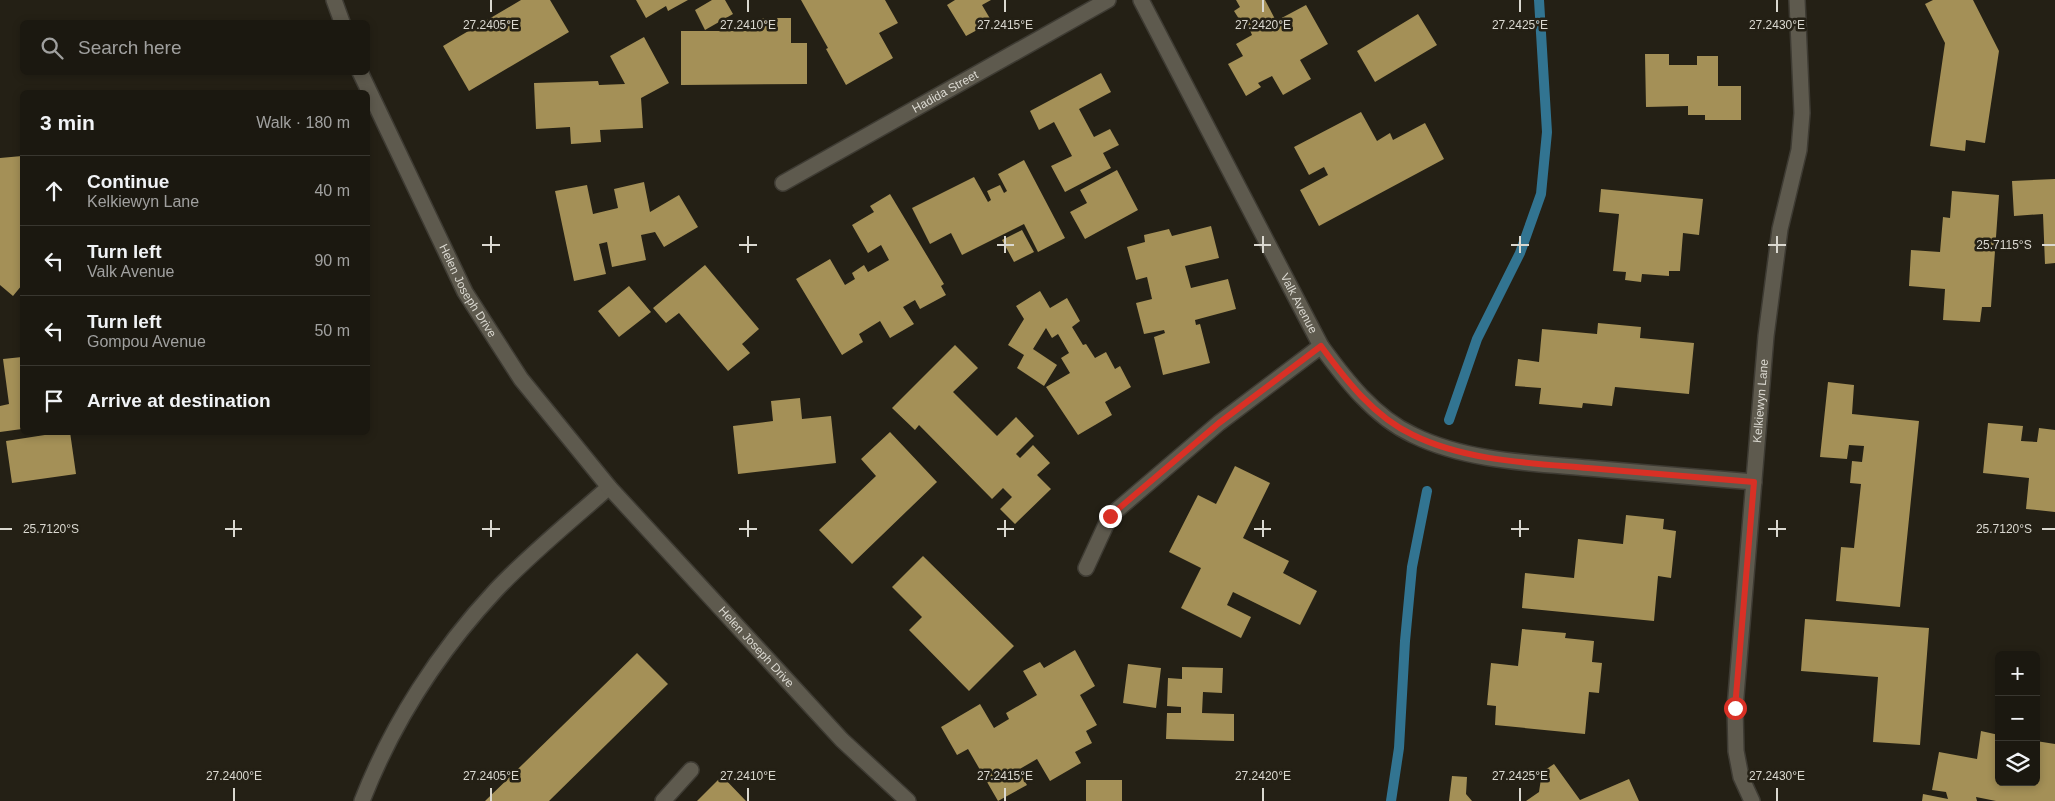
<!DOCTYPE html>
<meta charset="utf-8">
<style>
body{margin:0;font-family:Arial,sans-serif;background:#28251e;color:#f1f3f6}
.controls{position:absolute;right:15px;bottom:15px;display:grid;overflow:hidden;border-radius:8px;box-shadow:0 2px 8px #0003}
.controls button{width:45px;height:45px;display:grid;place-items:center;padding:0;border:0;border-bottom:1px solid #393730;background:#1b1810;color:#f1f3f6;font:25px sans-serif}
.stop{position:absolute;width:15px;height:15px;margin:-11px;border:4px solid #d93025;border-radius:50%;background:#fff}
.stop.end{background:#d93025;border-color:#fff;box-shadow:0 1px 5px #0008}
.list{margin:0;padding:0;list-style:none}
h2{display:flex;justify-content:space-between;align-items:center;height:65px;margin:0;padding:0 20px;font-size:21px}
h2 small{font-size:16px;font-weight:400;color:#a0a09f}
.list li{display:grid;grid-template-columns:32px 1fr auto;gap:15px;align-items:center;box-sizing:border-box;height:70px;padding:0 20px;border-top:1px solid #393730}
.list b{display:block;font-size:19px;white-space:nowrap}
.list p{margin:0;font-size:16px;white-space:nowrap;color:#a0a09f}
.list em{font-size:16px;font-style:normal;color:#a0a09f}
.icon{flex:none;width:28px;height:28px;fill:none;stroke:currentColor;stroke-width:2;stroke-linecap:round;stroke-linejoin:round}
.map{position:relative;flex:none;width:2055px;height:801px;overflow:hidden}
.search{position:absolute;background:#1b1810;box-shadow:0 2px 8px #0003;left:20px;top:20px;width:350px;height:55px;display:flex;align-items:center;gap:12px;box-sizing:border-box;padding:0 18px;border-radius:8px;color:#a0a09f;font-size:19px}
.panel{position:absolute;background:#1b1810;box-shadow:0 2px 8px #0003;left:20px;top:90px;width:350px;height:345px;border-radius:8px}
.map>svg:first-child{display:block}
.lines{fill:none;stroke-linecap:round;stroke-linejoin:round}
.stream{stroke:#327491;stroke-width:10}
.building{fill:#a49057}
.street-casing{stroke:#3e3b33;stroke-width:18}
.secondary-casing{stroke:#3e3b33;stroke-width:18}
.street{stroke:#5e5a4e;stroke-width:15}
.secondary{stroke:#5e5a4e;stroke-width:15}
.route{stroke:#d93025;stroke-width:6}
.ticks{fill:none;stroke:#dad8d0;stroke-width:2}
.labels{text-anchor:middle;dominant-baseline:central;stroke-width:5;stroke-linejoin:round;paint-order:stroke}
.street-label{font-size:12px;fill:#dad8d0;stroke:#242015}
.ticks-label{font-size:12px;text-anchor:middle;fill:#dad8d0;stroke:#242015;stroke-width:5;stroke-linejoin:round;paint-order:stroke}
</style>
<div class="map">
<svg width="2055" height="801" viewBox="0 0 2055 801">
<rect width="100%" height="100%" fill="#242015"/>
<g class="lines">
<path class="stream" d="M 1449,420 L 1477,339 L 1520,253 L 1541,194 L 1547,132 L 1539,0
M 1391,801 L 1399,748 L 1405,641 L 1412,567 L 1427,491"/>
</g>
<path class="building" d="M 521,0 L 550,0 L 569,32 L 469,91 L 443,46 Z
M 636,0 L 688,0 L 668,11 L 666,6 L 646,18 Z
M 712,0 L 725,0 L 733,14 L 705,30 L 695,10 Z
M 801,0 L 885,0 L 898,23 L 879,33 L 893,58 L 846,85 L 826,49 L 828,48 Z
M 955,0 L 991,0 L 982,5 L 992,22 L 966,36 L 947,5 Z
M 1236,0 L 1265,0 L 1276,21 L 1306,5 L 1328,44 L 1300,60 L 1311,79 L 1283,95 L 1272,76 L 1258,83 L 1261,87 L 1246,96 L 1228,64 L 1243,56 L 1236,44 L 1252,35 L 1249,28 L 1246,30 L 1234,11 L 1240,7 Z
M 1933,0 L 1973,0 L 1999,51 L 1985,143 L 1966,140 L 1965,151 L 1930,146 L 1945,43 L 1925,4 Z
M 1418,14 L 1437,45 L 1375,82 L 1357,51 Z
M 760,18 L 791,18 L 791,43 L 807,43 L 807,84 L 681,85 L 681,31 L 760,31 Z
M 644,37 L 669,83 L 641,98 L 643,128 L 600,130 L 601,142 L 571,144 L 570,127 L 536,129 L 534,83 L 598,81 L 599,85 L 625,84 L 610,56 Z
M 1645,54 L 1669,54 L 1669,65 L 1697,65 L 1697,56 L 1718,56 L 1718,86 L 1741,86 L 1741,120 L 1705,120 L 1705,115 L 1688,115 L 1688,106 L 1646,107 Z
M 1101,73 L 1111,92 L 1079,109 L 1094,137 L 1110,129 L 1119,145 L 1103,153 L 1111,168 L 1065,192 L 1051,166 L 1072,156 L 1054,122 L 1039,130 L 1030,111 Z
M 1361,112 L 1377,141 L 1390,133 L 1393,140 L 1425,123 L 1444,159 L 1319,226 L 1300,190 L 1328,175 L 1324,167 L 1309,175 L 1294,147 Z
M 22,156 L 22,285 L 13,296 L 0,285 L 0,158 Z
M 1024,160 L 1065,238 L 1038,252 L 1024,224 L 962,255 L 951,233 L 930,244 L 912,208 L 974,177 L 988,202 L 991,200 L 987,191 L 1000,185 L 1004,193 L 1007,191 L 998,174 Z
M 1117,170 L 1138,210 L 1085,239 L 1070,212 L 1087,203 L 1080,190 Z
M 2055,179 L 2055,263 L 2045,264 L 2043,214 L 2014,216 L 2012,181 Z
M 644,182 L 650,212 L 679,195 L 698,227 L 664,247 L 655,232 L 641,235 L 646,260 L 612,267 L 607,242 L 599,244 L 606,274 L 574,281 L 555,191 L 587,185 L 593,214 L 618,208 L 614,189 Z
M 1601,189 L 1703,199 L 1699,235 L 1683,233 L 1680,271 L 1669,271 L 1669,276 L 1642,274 L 1641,282 L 1625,280 L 1626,272 L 1613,271 L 1619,214 L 1599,212 Z
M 1952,191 L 1999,195 L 1991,307 L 1982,307 L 1980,322 L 1943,320 L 1945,289 L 1909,286 L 1911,250 L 1940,252 L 1943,217 L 1950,218 Z
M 890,194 L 944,284 L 941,286 L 946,295 L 920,309 L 915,300 L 903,307 L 914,324 L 890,338 L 880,321 L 859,334 L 863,342 L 842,355 L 796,279 L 830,259 L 845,285 L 855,279 L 852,273 L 864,265 L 868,272 L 889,260 L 881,245 L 868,253 L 852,225 L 874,212 L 870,206 Z
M 1211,226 L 1219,258 L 1185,266 L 1191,288 L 1228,279 L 1236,309 L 1195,320 L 1196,325 L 1200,324 L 1210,363 L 1163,375 L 1154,337 L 1165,333 L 1164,330 L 1144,334 L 1136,303 L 1152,299 L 1147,277 L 1136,280 L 1127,247 L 1145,242 L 1144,235 L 1169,229 L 1172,236 Z
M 1022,230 L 1034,252 L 1014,262 L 1002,240 Z
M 705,265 L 759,329 L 742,344 L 750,353 L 728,371 L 679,313 L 666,323 L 653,308 Z
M 629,286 L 651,312 L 619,337 L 598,311 Z
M 1040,291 L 1050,308 L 1067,298 L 1080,321 L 1072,327 L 1083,345 L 1086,344 L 1095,358 L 1106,352 L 1115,369 L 1120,366 L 1131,387 L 1105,402 L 1112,415 L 1078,435 L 1046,387 L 1070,373 L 1061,358 L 1069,353 L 1058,334 L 1052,338 L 1046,328 L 1033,349 L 1057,365 L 1044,386 L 1017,368 L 1024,355 L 1008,345 L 1024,319 L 1016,306 Z
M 1598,323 L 1641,327 L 1640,338 L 1694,343 L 1689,394 L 1615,387 L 1612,406 L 1583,403 L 1582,408 L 1539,404 L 1541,388 L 1515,386 L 1518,359 L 1539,362 L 1542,329 L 1597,334 Z
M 955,345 L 978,368 L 953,392 L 997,436 L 1016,417 L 1034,436 L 1016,454 L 1020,458 L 1033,445 L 1050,463 L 1037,475 L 1051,489 L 1015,524 L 1000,509 L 1012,497 L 1003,488 L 992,499 L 919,425 L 915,430 L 892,408 Z
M 22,357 L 22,429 L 0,432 L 0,406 L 9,404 L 3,359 Z
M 1828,382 L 1854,385 L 1852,414 L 1919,421 L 1900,607 L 1836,601 L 1841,547 L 1854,548 L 1861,484 L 1850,483 L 1852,461 L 1862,462 L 1864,446 L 1849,445 L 1847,459 L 1820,457 Z
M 800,398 L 802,419 L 831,416 L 836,463 L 738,474 L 733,426 L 773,421 L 771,401 Z
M 1988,423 L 2023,426 L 2021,441 L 2037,442 L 2039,428 L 2055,430 L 2055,512 L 2026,509 L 2029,478 L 1983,473 Z
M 64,432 L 70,432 L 76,474 L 12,483 L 6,441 Z
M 890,432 L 937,482 L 852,564 L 819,530 L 876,476 L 861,459 Z
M 1235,466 L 1270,483 L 1243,538 L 1289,561 L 1283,573 L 1317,591 L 1300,625 L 1233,592 L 1227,605 L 1251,617 L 1241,638 L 1181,608 L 1201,568 L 1169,552 L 1198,495 L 1216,504 Z
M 1626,515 L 1664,519 L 1663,529 L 1676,531 L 1671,578 L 1658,576 L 1654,621 L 1522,608 L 1525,573 L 1574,578 L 1578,539 L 1623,544 Z
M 923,556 L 1014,646 L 969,691 L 909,630 L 922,617 L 892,587 Z
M 1805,619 L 1929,628 L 1920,745 L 1873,742 L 1878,677 L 1801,671 Z
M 1522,629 L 1566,633 L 1565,638 L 1594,641 L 1592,662 L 1602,663 L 1599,693 L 1589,692 L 1585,734 L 1495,725 L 1496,706 L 1487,705 L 1491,663 L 1518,666 Z
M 1075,650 L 1095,686 L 1080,695 L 1097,725 L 1086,731 L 1092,743 L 1075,752 L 1081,763 L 1050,781 L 1037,759 L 1018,770 L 1027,785 L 998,801 L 968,749 L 957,755 L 941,727 L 980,704 L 994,728 L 1009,719 L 1006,713 L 1037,695 L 1023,671 L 1040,662 L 1044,668 Z
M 637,653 L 668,684 L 549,801 L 485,801 Z
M 1128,664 L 1161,668 L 1156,708 L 1123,703 Z
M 1182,667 L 1223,668 L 1222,693 L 1203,692 L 1202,713 L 1234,714 L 1234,741 L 1166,739 L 1167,713 L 1181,713 L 1181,707 L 1167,706 L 1168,678 L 1182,679 Z
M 1981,731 L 1999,735 L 1999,782 L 2036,782 L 2036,741 L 2055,744 L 2055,801 L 1996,801 L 1976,797 L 1977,801 L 1922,801 L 1923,794 L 1948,799 L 1946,792 L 1932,790 L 1939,752 L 1977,759 Z
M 1554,764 L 1580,800 L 1629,779 L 1639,801 L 1526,801 L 1539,792 L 1542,772 Z
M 722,776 L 746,801 L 697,801 Z
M 1452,776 L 1467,777 L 1466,794 L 1472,801 L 1449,801 Z
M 1086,780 L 1122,780 L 1122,801 L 1086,801 Z"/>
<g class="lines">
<defs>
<g id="street">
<path id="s1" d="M 1141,0 L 1321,346 C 1345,379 1374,417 1413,435 C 1466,461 1530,463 1588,468 C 1643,473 1699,477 1754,482"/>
<path id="s2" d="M 783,183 L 1108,0"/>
<path d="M 1086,568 L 1110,516 L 1219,423 L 1321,346"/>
<path d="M 362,801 C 392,724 439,651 496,590 C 531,553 571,521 609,487"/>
<path d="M 663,801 L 691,770"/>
<path id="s3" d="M 1752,801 L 1741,777 L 1736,751 L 1735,708 L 1766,336 L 1780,229 L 1799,150 L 1802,113 L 1797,0"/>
</g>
<g id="secondary">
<path d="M 334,0 L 342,22"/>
<path id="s4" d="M 360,72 L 465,292 L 521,379 L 609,487 L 842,740 L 908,801"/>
</g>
</defs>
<use href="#street" class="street-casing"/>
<use href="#secondary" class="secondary-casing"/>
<use href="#street" class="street"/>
<use href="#secondary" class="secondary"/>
</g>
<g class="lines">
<path class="route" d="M 1110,516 L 1219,423 L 1321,346 C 1345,379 1374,417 1413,435 C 1466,461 1530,463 1588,468 C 1643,473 1699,477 1754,482 L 1735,708"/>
</g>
<path class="ticks" d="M 491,0 L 491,12M 748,0 L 748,12M 1005,0 L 1005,12M 1263,0 L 1263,12M 1520,0 L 1520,12M 1777,0 L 1777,12M 491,236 L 491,253M 748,236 L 748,253M 1005,236 L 1005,253M 1263,236 L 1263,253M 1520,236 L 1520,253M 1777,236 L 1777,253M 482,245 L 500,245M 739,245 L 757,245M 997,245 L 1014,245M 1254,245 L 1271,245M 1511,245 L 1529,245M 1768,245 L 1786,245M 2042,245 L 2055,245M 234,520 L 234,537M 491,520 L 491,537M 748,520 L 748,537M 1005,520 L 1005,537M 1263,520 L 1263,537M 1520,520 L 1520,537M 1777,520 L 1777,537M 0,529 L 12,529M 225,529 L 242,529M 482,529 L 500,529M 739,529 L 757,529M 997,529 L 1014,529M 1254,529 L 1271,529M 1511,529 L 1529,529M 1768,529 L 1786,529M 2042,529 L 2055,529M 234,788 L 234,801M 491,788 L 491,801M 748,788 L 748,801M 1005,788 L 1005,801M 1263,788 L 1263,801M 1520,788 L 1520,801M 1777,788 L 1777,801"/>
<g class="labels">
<g class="street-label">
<text stroke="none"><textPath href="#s2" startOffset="186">Hadida Street</textPath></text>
<text stroke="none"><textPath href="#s4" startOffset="244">Helen Joseph Drive</textPath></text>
<text stroke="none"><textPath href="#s1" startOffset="342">Valk Avenue</textPath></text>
<text stroke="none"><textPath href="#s3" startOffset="404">Kelkiewyn Lane</textPath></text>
<text stroke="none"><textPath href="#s4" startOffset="704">Helen Joseph Drive</textPath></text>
</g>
</g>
<g class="ticks-label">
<text x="491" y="29">27.2405°E</text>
<text x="748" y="29">27.2410°E</text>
<text x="1005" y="29">27.2415°E</text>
<text x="1263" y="29">27.2420°E</text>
<text x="1520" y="29">27.2425°E</text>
<text x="1777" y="29">27.2430°E</text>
<text x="2004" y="249">25.7115°S</text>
<text x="51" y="533">25.7120°S</text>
<text x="2004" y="533">25.7120°S</text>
<text x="234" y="780">27.2400°E</text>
<text x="491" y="780">27.2405°E</text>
<text x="748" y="780">27.2410°E</text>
<text x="1005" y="780">27.2415°E</text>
<text x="1263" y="780">27.2420°E</text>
<text x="1520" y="780">27.2425°E</text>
<text x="1777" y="780">27.2430°E</text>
</g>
</svg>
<div class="controls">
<button>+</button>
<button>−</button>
<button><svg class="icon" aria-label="layers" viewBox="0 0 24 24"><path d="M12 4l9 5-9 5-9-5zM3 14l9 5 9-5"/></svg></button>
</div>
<div class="stop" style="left:1735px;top:708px"></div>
<div class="stop end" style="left:1110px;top:516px"></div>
<div class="search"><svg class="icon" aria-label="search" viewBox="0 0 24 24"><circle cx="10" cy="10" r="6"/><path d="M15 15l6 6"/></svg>Search here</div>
<section class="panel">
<h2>3 min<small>Walk · 180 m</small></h2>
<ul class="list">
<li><svg class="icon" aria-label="ahead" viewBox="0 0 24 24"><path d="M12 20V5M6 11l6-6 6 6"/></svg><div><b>Continue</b><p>Kelkiewyn Lane</p></div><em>40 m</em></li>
<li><svg class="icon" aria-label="left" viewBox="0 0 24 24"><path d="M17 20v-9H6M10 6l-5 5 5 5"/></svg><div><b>Turn left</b><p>Valk Avenue</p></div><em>90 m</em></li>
<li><svg class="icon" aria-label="left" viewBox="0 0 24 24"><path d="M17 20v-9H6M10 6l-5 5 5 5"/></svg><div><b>Turn left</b><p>Gompou Avenue</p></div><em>50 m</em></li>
<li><svg class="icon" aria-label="arrive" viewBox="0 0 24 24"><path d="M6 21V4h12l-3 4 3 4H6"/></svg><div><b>Arrive at destination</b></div></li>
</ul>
</section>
</div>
